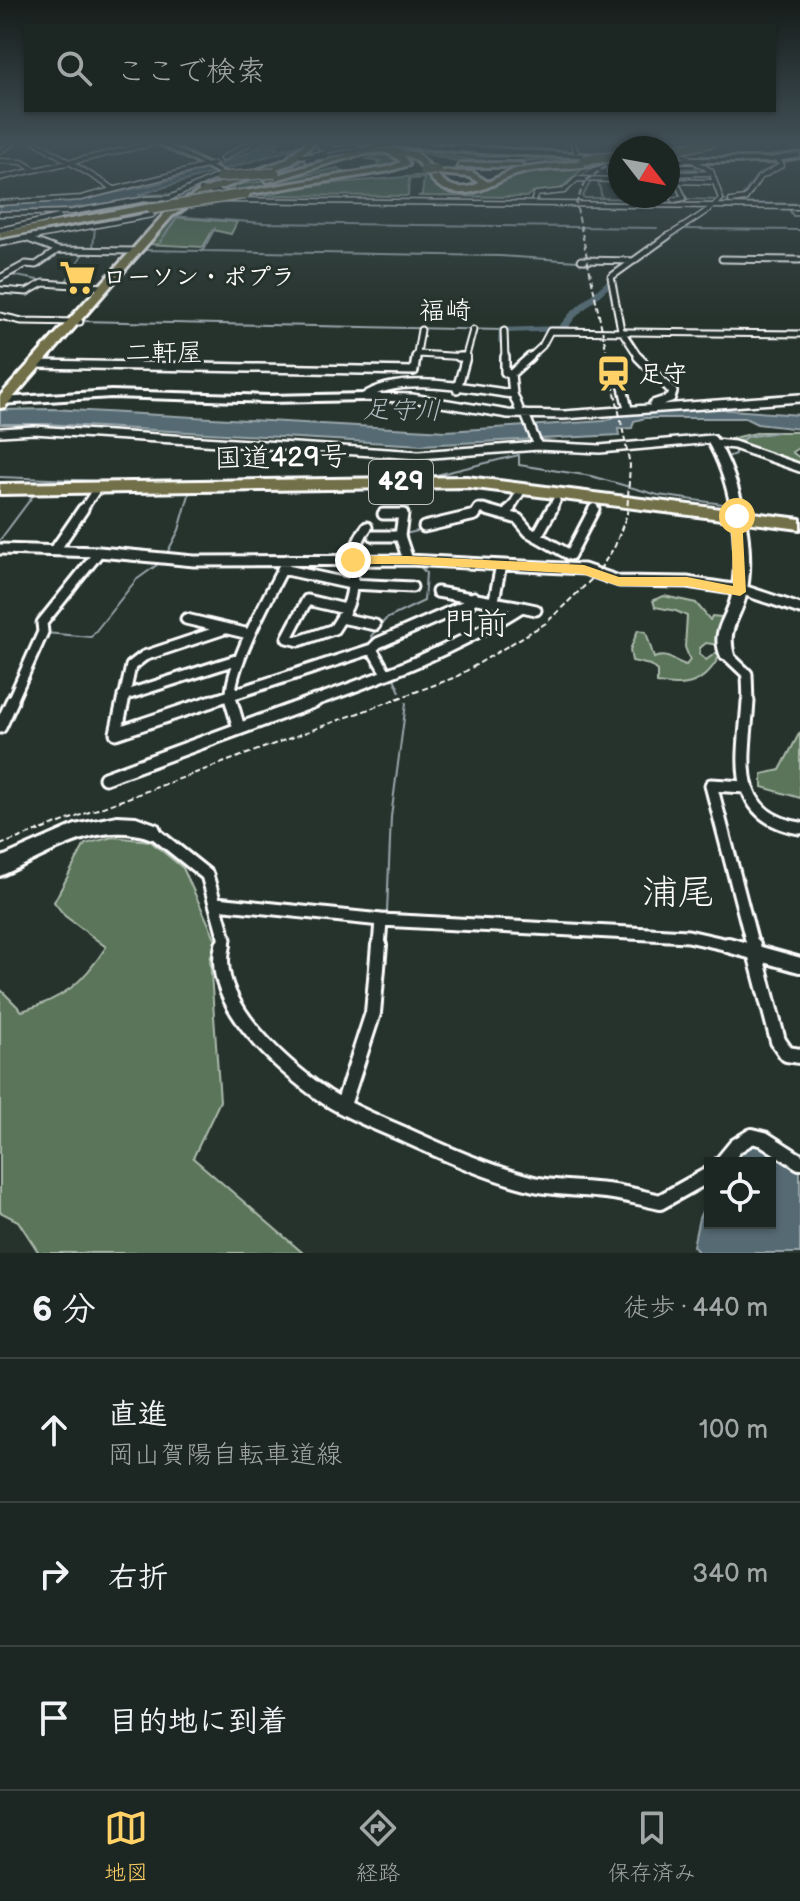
<!DOCTYPE html>
<html lang="ja">
<meta charset="utf-8">
<style>
body{margin:0;font-family:"Balsamiq Sans","Klee One",sans-serif;background:#252e2a;color:#f1f3f6}
.controls{position:absolute;right:24px;bottom:24px;display:grid;overflow:hidden;border-radius:0px;box-shadow:0 2px 6px #0004}
.controls button{width:72px;height:72px;display:grid;place-items:center;padding:0;border:0;border-bottom:2px solid #3a4340;background:#1c2622;color:#f1f3f6;font:40px sans-serif}
.compass{position:absolute;left:608px;top:136px;width:72px;height:72px;border-radius:50%;background:#1c2622;box-shadow:0 2px 6px #0004;rotate:121deg}
.stop{position:absolute;width:24px;height:24px;margin:-18px;border:6px solid #ffd166;border-radius:50%;background:#fff}
.stop.end{background:#ffd166;border-color:#fff;box-shadow:0 2px 8px #0008}
.list{margin:0;padding:0;list-style:none}
h2{display:flex;justify-content:space-between;align-items:center;height:104px;margin:0;padding:0 32px;font-size:34px}
h2 small{font-size:26px;font-weight:400;color:#a0a5a5}
.list li{display:grid;grid-template-columns:52px 1fr auto;gap:24px;align-items:center;box-sizing:border-box;height:144px;padding:0 32px;border-top:2px solid #3a4340}
.list b{display:block;font-size:30px;white-space:nowrap}
.list p{margin:0;font-size:26px;white-space:nowrap;color:#a0a5a5}
.list em{font-size:26px;font-style:normal;color:#a0a5a5}
.icon{flex:none;width:44px;height:44px;fill:none;stroke:currentColor;stroke-width:2;stroke-linecap:round;stroke-linejoin:round}
.map{position:relative;flex:none;width:800px;height:1253px;overflow:hidden}
.search{position:absolute;background:#1c2622;box-shadow:0 2px 6px #0004;left:24px;right:24px;top:24px;height:88px;display:flex;align-items:center;gap:20px;box-sizing:border-box;padding:0 28px;border-radius:0px;color:#a0a5a5;font-size:30px}
.sheet{height:536px;background:#1c2622}
nav{display:flex;justify-content:space-around;align-items:center;box-sizing:border-box;height:112px;border-top:2px solid #3a4340;background:#1c2622;font-size:22px;color:#a0a5a5}
nav a{display:grid;justify-items:center;gap:4px}
nav .on{color:#ffd166}
.map>svg:first-child{display:block}
.green{fill:#5a745a;stroke:#acbaac;stroke-width:2}
.water{fill:#556a73;stroke:#99a6ab;stroke-width:2}
.lines{fill:none;stroke-linecap:round;stroke-linejoin:round}
.stream{stroke:#99a6ab;stroke-width:2}
.river{fill:#556a73;fill-rule:evenodd}
.street-tunnel{stroke:#3c4742;stroke-width:4;stroke-dasharray:4 2;stroke-linecap:butt}
.street-far5-casing{stroke:#fff;stroke-width:7}
.street-far4-casing{stroke:#fff;stroke-width:9}
.street-far3-casing{stroke:#fff;stroke-width:12}
.street-far2-casing{stroke:#fff;stroke-width:15}
.street-far1-casing{stroke:#fff;stroke-width:17}
.street-casing{stroke:#fff;stroke-width:20}
.secondary-casing{stroke:#fff;stroke-width:6}
.highway-casing{stroke:#fff;stroke-width:6}
.street-far5{stroke:#26332d;stroke-width:4}
.street-far4{stroke:#26332d;stroke-width:5}
.street-far3{stroke:#26332d;stroke-width:7}
.street-far2{stroke:#26332d;stroke-width:9}
.street-far1{stroke:#26332d;stroke-width:11}
.street{stroke:#26332d;stroke-width:14}
.secondary{fill:#26332d;fill-rule:evenodd}
.highway{fill:#71704a;fill-rule:evenodd}
.rail{stroke:#fff;stroke-width:2;stroke-dasharray:6 3;stroke-linecap:butt}
.secondary-bridge-casing{stroke:#fff;stroke-width:10;stroke-linecap:butt}
.highway-bridge-casing{stroke:#fff;stroke-width:12;stroke-linecap:butt}
.secondary-bridge{stroke:#26332d;stroke-width:7}
.highway-bridge{stroke:#71704a;stroke-width:9}
.route{fill:#ffd166}
.labels{text-anchor:middle;dominant-baseline:central;stroke-width:6;stroke-linejoin:round;paint-order:stroke}
.far-poi-label{font-size:24px;font-weight:bold;fill:#fff;stroke:#26332d;text-anchor:start}
.far-quarter-label{font-size:26px;fill:#fff;stroke:#26332d}
.far-neighbourhood-label{font-size:26px;fill:#fff;stroke:#26332d}
.far-water-label{font-size:26px;font-style:italic;fill:#b2bcc0;stroke:#26332d}
.shield{fill:#26332d;stroke:#bec2c0;stroke-width:2}
.shield-label{font-size:26px;font-weight:bold;fill:#fff}
.street-label{font-size:28px;fill:#fff;stroke:#26332d}
.quarter-label{font-size:32px;fill:#fff;stroke:#26332d}
.near-neighbourhood-label{font-size:36px;fill:#fff;stroke:#26332d}
</style>
<div class="map">
<svg width="800" height="1253" viewBox="0 0 800 1253">
<rect width="100%" height="100%" fill="#26332d"/>
<filter id="ink" filterUnits="userSpaceOnUse"><feTurbulence type="fractalNoise" baseFrequency=".0125" numOctaves="2"/><feDisplacementMap in="SourceGraphic" scale="16" xChannelSelector="R" yChannelSelector="G"/><feConvolveMatrix kernelMatrix="1 2 1 2 8 2 1 2 1" color-interpolation-filters="sRGB"/></filter>
<g filter="url(#ink)">
<path class="green" d="M 388,145 L 505,154 L 505,157 L 424,149 C 451,159 490,162 518,161 C 537,159 566,154 590,158 L 468,164 L 412,150 L 386,149 L 307,167 L 278,171 L 301,157 L 315,158 L 304,159 L 289,167 L 331,159 L 325,156 Z
M 378,155 L 395,156 L 403,162 L 384,169 L 233,192 L 233,187 L 227,193 L 212,192 C 237,182 249,184 275,180 C 296,178 317,172 338,168 L 345,173 L 379,167 L 378,162 L 383,161 L 368,159 Z
M 587,165 L 559,190 L 533,192 L 526,197 L 418,196 L 422,195 L 424,178 L 409,179 L 408,196 L 248,195 L 326,184 L 427,175 C 452,213 494,179 524,172 C 544,167 566,167 587,165 Z
M 171,217 L 237,222 L 231,234 L 213,230 L 203,247 L 148,244 Z
M 761,432 L 800,432 L 800,447 L 792,452 L 800,458 L 800,471 L 763,460 L 728,439 Z
M 664,596 L 696,603 L 710,620 L 712,616 L 721,617 L 719,645 L 706,643 L 700,648 L 699,654 L 706,660 L 716,653 L 720,655 C 705,683 688,689 657,683 L 657,671 L 650,665 L 632,661 L 630,650 L 638,630 L 646,632 L 654,658 C 667,652 674,662 686,665 L 690,660 L 685,647 L 687,616 L 676,611 L 655,607 L 653,600 Z
M 800,732 L 800,798 L 762,787 L 762,774 L 780,770 Z
M 113,837 L 150,841 L 183,868 L 216,940 L 210,959 L 220,1101 L 193,1158 L 303,1253 L 39,1253 L 18,1221 L 0,1212 L 0,989 L 22,1011 C 64,998 82,984 106,947 L 65,916 L 54,902 L 85,844 Z"/>
<path class="water" d="M 263,142 L 280,142 L 274,148 L 281,149 L 317,142 L 138,195 L 175,194 L 171,196 L 65,209 L 0,212 L 0,205 C 77,202 153,190 225,162 C 238,156 254,152 263,142 Z
M 52,409 L 446,431 L 604,421 L 612,419 L 615,413 L 691,409 L 698,412 L 715,409 L 800,415 L 800,429 L 757,424 L 745,418 L 645,418 L 634,421 L 632,428 L 618,429 L 619,435 L 422,445 L 46,424 L 0,424 L 0,410 Z
M 761,1145 L 800,1168 L 800,1253 L 699,1253 L 693,1246 L 699,1218 L 710,1194 L 710,1223 L 770,1223 L 770,1163 L 732,1163 L 749,1147 Z"/>
<g class="lines">
<path class="stream" d="M 420,148 L 477,157 L 553,156
M 627,148 L 641,142
M 597,152 L 611,153
M 330,158 L 347,153
M 671,173 L 669,169 L 697,169 L 694,163
M 581,176 L 598,164
M 609,177 L 605,169 L 620,169
M 598,181 L 602,198
M 583,196 L 591,181
M 583,198 L 672,199
M 687,199 L 718,200
M 725,200 L 732,200
M 725,209 L 789,209 L 793,216 L 800,216
M 19,215 L 50,215
M 172,216 L 263,223 L 657,228
M 178,216 L 187,209
M 103,226 L 153,217
M 683,229 L 800,230
M 160,242 L 176,219
M 93,248 L 95,227
M 142,250 L 500,256 L 578,261
M 202,252 L 215,228
M 0,273 L 43,281
M 65,283 L 84,252
M 79,321 L 502,330
M 738,442 L 747,437 L 777,432
M 725,458 L 735,454 L 735,447
M 0,477 L 124,482
M 147,482 L 424,478 L 519,455 L 519,465 L 591,476 L 658,495 L 730,505
M 405,534 L 422,530
M 0,540 L 35,493
M 406,540 L 409,487
M 166,555 L 179,530 L 190,491
M 570,558 L 581,565
M 45,633 L 91,637 L 136,580 L 161,562
M 375,643 L 371,636 L 386,619 L 424,601 L 426,573 L 417,563
M 378,648 L 390,671
M 393,676 L 400,692
M 162,827 L 162,832 L 209,870
M 340,910 L 673,930
M 387,912 L 391,817 L 406,703"/>
<path class="river" d="M 777,163 L 782,164 L 760,176 L 742,200 L 738,200 L 756,174 Z
M 163,194 L 268,197 L 271,199 L 268,201 L 165,197 Z
M 595,202 L 800,202 L 800,206 L 597,205 Z
M 695,216 L 702,218 L 626,271 L 620,271 L 620,267 Z
M 608,280 L 615,282 L 576,317 L 565,331 L 507,333 L 506,345 L 498,343 L 499,328 L 559,326 L 570,313 Z
M 672,408 L 723,409 L 728,412 L 723,415 L 668,413 L 668,409 Z"/>
<path class="street-tunnel" d="M 80,216 L 85,224"/>
<defs>
<path id="street-far5" d="M 36,142 L 114,189
M 573,142 L 576,151
M 662,142 L 711,171 L 721,199 C 716,207 677,230 665,238
M 329,143 L 331,147 L 324,151 L 358,146
M 0,151 L 14,142
M 222,159 L 251,142
M 307,160 L 318,158 L 324,146 L 318,146
M 0,161 L 22,162 L 35,170
M 0,178 L 159,142
M 676,181 L 715,182
M 201,190 L 233,194
M 534,199 L 536,194 L 564,191 L 577,179 L 620,180
M 225,200 L 800,207
M 674,200 L 684,198 L 673,174 L 712,173
M 731,201 L 745,199 L 759,178 L 782,165 L 777,160
M 0,203 L 81,198 L 214,164
M 0,214 L 72,212 L 146,199 L 170,198
M 0,230 L 59,217
M 27,238 L 152,215 L 172,197 L 222,174"/>
<path id="street-far4" d="M 28,239 L 58,250
M 0,243 L 38,236
M 722,259 L 800,260
M 581,260 L 634,261
M 0,278 L 26,264 L 36,265 L 58,250 L 137,251
M 0,290 L 27,292 L 43,283 L 105,287
M 0,316 L 22,321 L 80,322
M 504,331 L 505,359
M 418,354 L 465,357
M 416,359 L 421,330
M 465,359 L 473,330
M 528,359 L 542,346 L 550,331 L 800,334
M 640,359 L 621,330 L 611,277 L 668,236"/>
<path id="street-far3" d="M 459,357 L 465,357
M 505,357 L 505,372 L 511,375
M 638,357 L 673,392 L 671,398 L 653,404
M 36,364 L 414,371 L 416,357
M 622,383 L 628,409
M 457,389 L 466,357
M 364,397 L 412,398 L 508,414 L 564,415 L 800,398
M 364,397 C 398,372 473,389 513,394
M 521,414 L 513,394 L 511,374 L 530,357
M 525,414 L 538,446
M 0,432 L 34,430 L 419,455 L 538,446 L 600,449 L 711,439
M 715,443 L 734,445 L 800,468
M 82,511 L 98,487
M 478,511 L 480,508 L 490,511
M 509,511 L 523,488
M 551,511 L 556,501
M 592,511 L 594,508"/>
<path id="street-far2" d="M 483,509 L 518,519 L 529,532 L 570,555 L 594,509
M 383,514 L 403,514 L 400,536 L 408,560
M 507,514 L 510,509
M 424,527 L 475,515 L 479,509
M 374,536 L 400,536
M 537,536 L 552,509
M 0,549 L 99,552 L 194,561 L 408,560 L 584,569 L 619,581 L 687,582 L 746,591 L 800,609
M 55,550 L 83,509
M 282,569 L 351,584 L 412,587
M 494,600 L 501,565
M 522,607 L 536,610
M 345,609 L 307,600 L 287,638 L 299,641 L 334,629 C 341,618 349,607 351,594 C 355,570 350,548 367,527
M 341,618 L 375,625
M 186,619 L 249,634
M 372,649 L 386,673
M 727,655 L 747,674 L 748,703
M 123,696 L 239,659
M 11,703 L 43,632 L 42,623 L 99,552
M 123,703 L 131,666 L 144,656 L 225,629
M 206,703 L 372,649 L 378,643 L 470,603 L 474,597
M 232,703 C 223,675 273,589 287,560
M 309,703 C 383,677 456,649 522,607 L 437,592"/>
<path id="street-far1" d="M 123,701 L 116,733 L 212,701
M 231,701 L 239,728
M 748,701 C 745,754 727,816 800,828
M 0,727 L 12,701
M 105,778 L 315,701
M 745,787 L 711,785 L 753,947
M 152,831 L 207,875 L 225,939 L 223,947
M 216,903 L 381,920 L 688,936 L 737,947
M 379,947 L 381,920"/>
<path id="street" d="M 223,945 C 208,1003 283,1067 326,1097 C 350,1112 377,1123 403,1134 C 445,1153 489,1173 534,1184 C 557,1189 583,1188 606,1191 C 624,1193 642,1198 660,1202 L 710,1174
M 728,945 L 800,965
M 753,945 L 778,1041 L 787,1054 L 800,1056
M 343,1105 L 373,1013 L 379,945
M 722,1163 L 736,1146 L 752,1136 L 764,1139 L 800,1162"/>
<path id="secondary" d="M 156,142 L 163,142 L 237,179 L 232,180 Z
M 395,142 L 616,156 L 613,158 L 495,154 L 395,146 L 325,157 L 322,155 Z
M 642,142 L 649,142 L 636,148 L 628,148 Z
M 800,153 L 800,157 L 770,162 L 668,162 L 668,158 L 770,158 Z
M 291,154 L 315,154 L 318,156 L 315,158 L 293,157 Z
M 111,391 L 269,396 L 364,394 L 369,397 L 364,400 L 269,402 L 111,397 L 0,404 L 2,398 Z
M 711,436 L 715,437 C 741,478 756,547 746,595 C 741,619 726,628 734,655 L 732,659 L 722,659 C 708,629 730,617 733,589 C 739,539 732,482 706,439 Z
M 117,816 L 136,817 L 158,825 L 161,831 L 158,837 L 152,839 C 98,818 48,856 0,876 L 0,858 L 75,825 Z"/>
<path id="highway" d="M 307,142 L 315,142 L 291,164 L 209,193 L 172,216 L 5,407 L 0,408 L 0,396 L 166,212 L 203,189 L 285,160 Z
M 391,148 L 417,153 L 435,171 L 472,172 L 488,182 L 515,169 L 604,158 L 608,160 C 582,173 545,165 516,175 C 491,183 474,200 446,190 C 427,183 425,160 404,155 L 409,165 L 390,171 L 243,195 L 239,192 L 388,167 L 401,162 C 398,159 390,154 387,153 C 364,148 295,176 268,182 L 264,179 L 355,152 ZM 437,174 L 470,177 L 479,183 C 463,191 448,188 437,174 Z
M 461,163 L 520,163 L 524,165 L 520,167 L 458,167 Z
M 156,203 L 159,208 L 0,238 L 0,232 Z
M 467,477 L 800,519 L 800,529 L 467,487 L 0,494 L 0,484 Z"/>
</defs>
<use href="#street-far5" class="street-far5-casing"/>
<use href="#street-far4" class="street-far4-casing"/>
<use href="#street-far3" class="street-far3-casing"/>
<use href="#street-far2" class="street-far2-casing"/>
<use href="#street-far1" class="street-far1-casing"/>
<use href="#street" class="street-casing"/>
<use href="#secondary" class="secondary-casing"/>
<use href="#highway" class="highway-casing"/>
<use href="#street-far5" class="street-far5"/>
<use href="#street-far4" class="street-far4"/>
<use href="#street-far3" class="street-far3"/>
<use href="#street-far2" class="street-far2"/>
<use href="#street-far1" class="street-far1"/>
<use href="#street" class="street"/>
<use href="#secondary" class="secondary"/>
<use href="#highway" class="highway"/>
<path class="rail" d="M 640,148 L 655,142
M 0,845 L 456,677 L 546,623 L 596,575 L 615,546 L 627,514 L 630,465 L 576,204 L 585,181 L 620,157"/>
<defs>
<path id="secondary-bridge" d="M 315,156 L 325,155"/>
<path id="highway-bridge" d="M 668,151 L 714,142
M 584,160 L 620,156
M 424,171 L 437,170
M 220,177 L 275,173
M 152,209 L 245,194"/>
</defs>
<use href="#secondary-bridge" class="secondary-bridge-casing"/>
<use href="#highway-bridge" class="highway-bridge-casing"/>
<use href="#secondary-bridge" class="secondary-bridge"/>
<use href="#highway-bridge" class="highway-bridge"/>
</g>
</g>
<linearGradient id="sky" x2="0" y2="1"><stop stop-color="#151c19"/><stop offset="0.45" stop-color="#415057"/><stop offset="1" stop-color="#415057" stop-opacity="0"/></linearGradient>
<rect width="800" height="317" fill="url(#sky)"/>
<path class="route" d="M 737,512 L 742,516 L 746,592 L 740,596 L 687,586 L 619,586 L 583,574 L 408,564 L 353,564 L 347,560 L 353,556 L 408,556 L 584,565 L 619,577 L 687,577 L 733,586 L 731,516 Z"/>
<defs>
<symbol id="supermarket-bare" viewBox="-9 -9 18 18"><path d="M-6-5.5h2.5l.6 2H6L4.5 2H-2.5L-4.4-4H-6ZM-1.5 3.2a1.3 1.3 0 1 0 .1 0ZM3 3.2a1.3 1.3 0 1 0 .1 0Z" fill="#ffd166" stroke="#26332d" stroke-width="2.5" paint-order="stroke"/></symbol>
<symbol id="station-bare" viewBox="-9 -9 18 18"><path d="M-3-6H3Q5-6 5-4V2Q5 4 3 4L4.5 6H3L1.5 4h-3L-3 6H-4.5L-3 4Q-5 4-5 2V-4Q-5-6-3-6ZM-3.5-4v3h7v-3ZM-3.5 1v1.5H-2V1ZM2 1v1.5H3.5V1Z" fill="#ffd166" stroke="#26332d" stroke-width="2.5" paint-order="stroke"/></symbol>
</defs>
<g fill-rule="evenodd">
<use href="#supermarket-bare" x="52" y="252" width="51" height="51"/>
<use href="#station-bare" x="588" y="348" width="51" height="51"/>
</g>
<g class="labels">
<g class="far-poi-label">
<text x="103" y="277">ローソン・ポプラ</text>
<text x="639" y="374">足守</text>
</g>
<g class="far-quarter-label">
<text x="445" y="311">福崎</text>
</g>
<g class="far-neighbourhood-label">
<text x="164" y="353">二軒屋</text>
</g>
<g class="far-water-label">
<text transform="translate(402 411) rotate(1)">足守川</text>
</g>
<rect class="shield" x="369" y="460" width="64" height="44" rx="6"/>
<g class="shield-label">
<text x="401" y="482">429</text>
</g>
<g class="street-label">
<text transform="translate(281 458) rotate(-1)">国道429号</text>
</g>
<g class="quarter-label">
<text x="476" y="624">門前</text>
</g>
<g class="near-neighbourhood-label">
<text x="678" y="893">浦尾</text>
</g>
</g>
</svg>
<div class="controls">
<button><svg class="icon" aria-label="locate" viewBox="0 0 24 24"><circle cx="12" cy="12" r="6"/><path d="M12 2v4M12 18v4M2 12h4M18 12h4"/></svg></button>
</div>
<svg class="compass" viewBox="-18 -18 36 36"><path d="M0-13l5 13h-10z" fill="#e53935"/><path d="M0 13l5-13h-10z" fill="#a0a5a5"/></svg>
<div class="stop" style="left:737px;top:516px"></div>
<div class="stop end" style="left:353px;top:560px"></div>
<div class="search"><svg class="icon" aria-label="search" viewBox="0 0 24 24"><circle cx="10" cy="10" r="6"/><path d="M15 15l6 6"/></svg>ここで検索</div>
</div>
<section class="sheet">
<h2>6 分<small>徒歩 · 440 m</small></h2>
<ul class="list">
<li><svg class="icon" aria-label="ahead" viewBox="0 0 24 24"><path d="M12 20V5M6 11l6-6 6 6"/></svg><div><b>直進</b><p>岡山賀陽自転車道線</p></div><em>100 m</em></li>
<li><svg class="icon" aria-label="right" viewBox="0 0 24 24"><path d="M7 20v-9h11M14 6l5 5-5 5"/></svg><div><b>右折</b></div><em>340 m</em></li>
<li><svg class="icon" aria-label="arrive" viewBox="0 0 24 24"><path d="M6 21V4h12l-3 4 3 4H6"/></svg><div><b>目的地に到着</b></div></li>
</ul>
</section>
<nav>
<a class="on"><svg class="icon" aria-label="map" viewBox="0 0 24 24"><path d="M3 6l6-2 6 2 6-2v14l-6 2-6-2-6 2zM9 4v14M15 6v14"/></svg>地図</a>
<a><svg class="icon" aria-label="directions" viewBox="0 0 24 24"><path d="M12 3l9 9-9 9-9-9zM9 14v-3h6M13 9l2 2-2 2"/></svg>経路</a>
<a><svg class="icon" aria-label="saved" viewBox="0 0 24 24"><path d="M7 4h10v16l-5-4-5 4z"/></svg>保存済み</a>
</nav>
